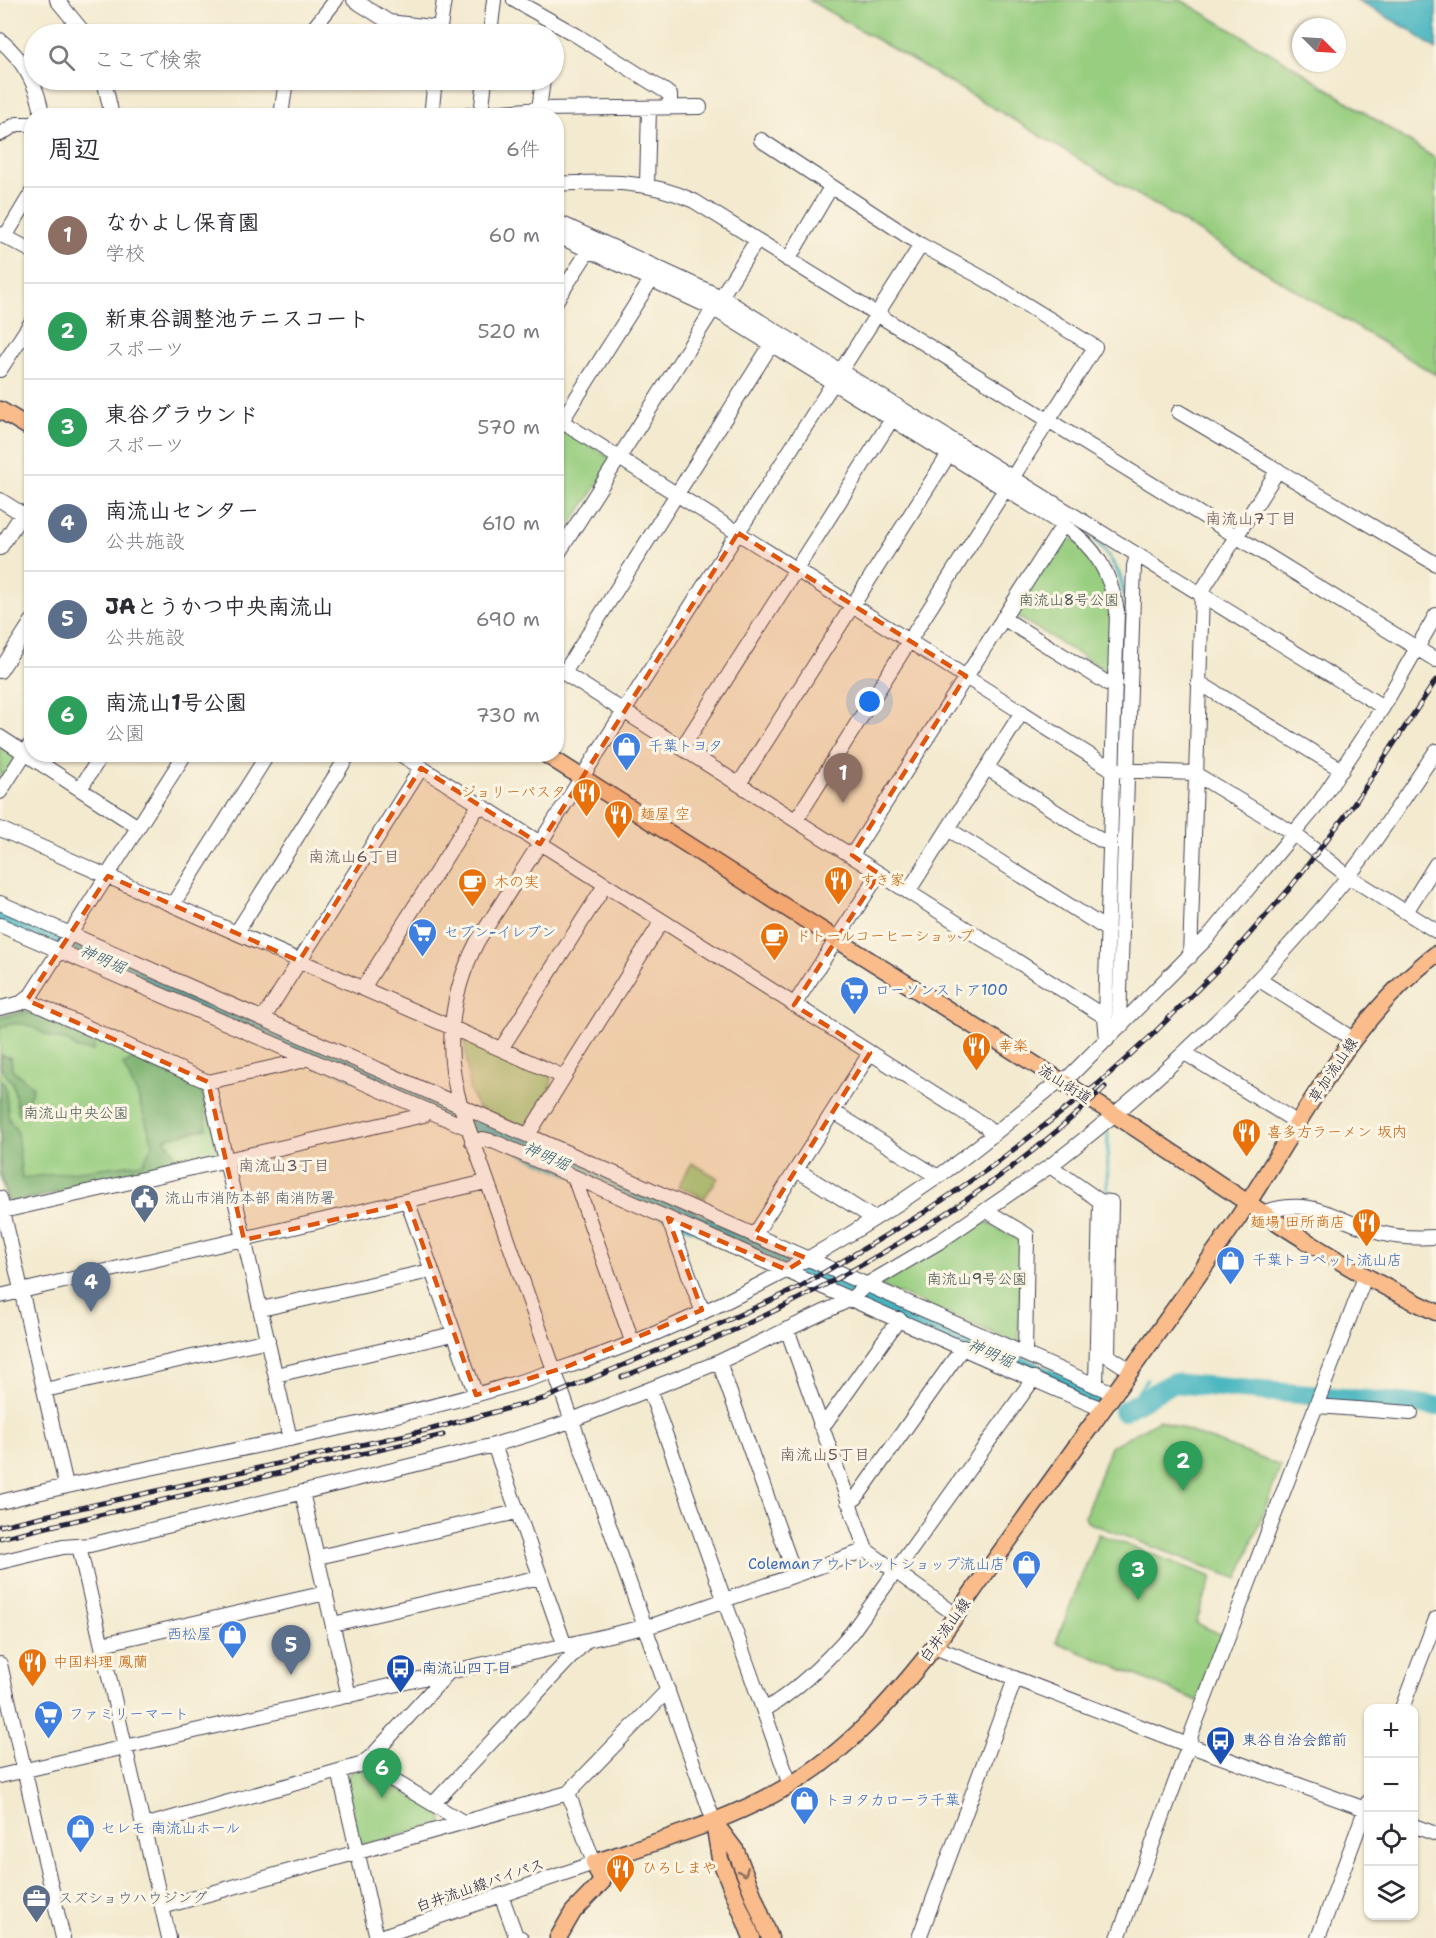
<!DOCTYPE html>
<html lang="ja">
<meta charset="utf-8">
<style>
body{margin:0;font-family:"Shantell Sans","Klee One",sans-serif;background:#f7f7f7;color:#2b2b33}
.controls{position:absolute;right:18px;bottom:18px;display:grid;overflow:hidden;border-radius:12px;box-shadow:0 2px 4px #0004}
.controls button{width:54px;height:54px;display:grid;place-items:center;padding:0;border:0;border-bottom:2px solid #e1e1e2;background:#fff;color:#2b2b33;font:30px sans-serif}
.compass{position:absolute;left:1292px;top:18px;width:54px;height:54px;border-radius:50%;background:#fff;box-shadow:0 2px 4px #0004;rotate:114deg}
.you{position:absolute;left:870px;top:702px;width:21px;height:21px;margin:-15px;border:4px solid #fff;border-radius:50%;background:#1a73e8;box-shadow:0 0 0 9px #1a73e833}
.badge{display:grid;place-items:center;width:39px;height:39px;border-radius:50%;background:#d1495b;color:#fff;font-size:20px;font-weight:700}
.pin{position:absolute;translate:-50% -50px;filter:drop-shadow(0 2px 3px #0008)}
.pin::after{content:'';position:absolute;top:32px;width:21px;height:18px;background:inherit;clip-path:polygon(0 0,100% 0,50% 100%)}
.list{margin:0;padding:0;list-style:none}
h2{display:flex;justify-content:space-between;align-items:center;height:78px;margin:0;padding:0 24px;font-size:26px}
h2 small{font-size:20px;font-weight:400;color:#7c7c81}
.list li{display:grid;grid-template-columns:39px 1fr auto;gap:18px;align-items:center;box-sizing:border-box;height:96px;padding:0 24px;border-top:2px solid #e1e1e2}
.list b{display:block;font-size:22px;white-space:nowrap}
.list p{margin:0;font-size:20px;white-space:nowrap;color:#7c7c81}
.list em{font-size:20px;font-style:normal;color:#7c7c81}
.icon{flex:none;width:33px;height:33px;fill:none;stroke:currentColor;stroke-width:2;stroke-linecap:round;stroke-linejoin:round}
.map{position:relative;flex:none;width:1436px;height:1938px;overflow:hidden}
.search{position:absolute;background:#fff;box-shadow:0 2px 4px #0004;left:24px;top:24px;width:540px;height:66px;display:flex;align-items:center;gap:15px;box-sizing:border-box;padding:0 21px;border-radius:33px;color:#7c7c81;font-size:22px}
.panel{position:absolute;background:#fff;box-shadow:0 2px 4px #0004;left:24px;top:108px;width:540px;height:654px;border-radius:24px}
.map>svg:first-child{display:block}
.green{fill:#98ce80;stroke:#5d785e;stroke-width:1.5}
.forest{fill:#7ab16e;stroke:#4e6a54;stroke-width:1.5}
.water{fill:#46b5c0;stroke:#346c7e;stroke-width:1.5}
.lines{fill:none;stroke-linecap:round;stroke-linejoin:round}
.stream{stroke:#46b5c0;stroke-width:3}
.river{stroke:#46b5c0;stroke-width:20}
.minor-casing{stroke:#414051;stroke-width:16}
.major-casing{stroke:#414051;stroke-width:19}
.minor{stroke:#fff;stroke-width:14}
.major{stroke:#f9bc8a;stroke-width:16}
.rail-casing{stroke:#22223b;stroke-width:5}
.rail{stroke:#fcf5e5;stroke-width:3;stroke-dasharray:9;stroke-linecap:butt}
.oneway{stroke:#8e6f62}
.marked{fill:#de560e;fill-opacity:0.2;stroke:#de560e;stroke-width:4.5;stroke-dasharray:12 8;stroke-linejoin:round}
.labels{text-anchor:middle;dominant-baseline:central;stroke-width:6;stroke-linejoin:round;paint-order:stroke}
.park-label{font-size:15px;fill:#455650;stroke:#fcf5e5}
.shop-label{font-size:15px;fill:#366cbe;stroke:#fcf5e5;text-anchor:start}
.food-label{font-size:15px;fill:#c56008;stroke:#fcf5e5;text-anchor:start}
.street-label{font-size:15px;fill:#22223b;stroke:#fcf5e5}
.service-label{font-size:15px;fill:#4e5e75;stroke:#fcf5e5;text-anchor:start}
.transit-label{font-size:15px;fill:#164399;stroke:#fcf5e5;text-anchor:start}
.neighbourhood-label{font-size:16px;fill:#655159;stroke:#fcf5e5}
.water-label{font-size:16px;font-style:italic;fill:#305d70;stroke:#fcf5e5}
</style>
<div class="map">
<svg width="1436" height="1938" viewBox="0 0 1436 1938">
<rect width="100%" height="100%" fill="#fcf5e5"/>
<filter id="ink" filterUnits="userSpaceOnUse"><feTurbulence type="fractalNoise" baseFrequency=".0167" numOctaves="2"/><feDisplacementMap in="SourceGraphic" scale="12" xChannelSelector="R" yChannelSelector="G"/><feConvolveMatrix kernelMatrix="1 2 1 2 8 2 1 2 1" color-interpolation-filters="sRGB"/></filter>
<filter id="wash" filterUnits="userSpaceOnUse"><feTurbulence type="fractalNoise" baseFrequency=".008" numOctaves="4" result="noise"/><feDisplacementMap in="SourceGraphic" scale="24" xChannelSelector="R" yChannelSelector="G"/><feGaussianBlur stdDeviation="1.35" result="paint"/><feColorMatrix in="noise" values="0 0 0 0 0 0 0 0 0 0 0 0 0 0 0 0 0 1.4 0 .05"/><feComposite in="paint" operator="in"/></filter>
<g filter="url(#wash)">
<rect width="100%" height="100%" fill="#f3eacf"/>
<path class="green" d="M 809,0 L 1181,0 L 1296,68 L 1436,159 L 1436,375 L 1021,124 Z
M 563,429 L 614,460 L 559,542 L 556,540 L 556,439 Z
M 1063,532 L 1093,554 L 1111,597 L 1111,674 L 1013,614 Z
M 0,745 L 18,756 L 0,785 Z
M 25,1010 L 199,1084 L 205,1091 L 218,1150 L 215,1157 L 13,1204 L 6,1200 L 0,1175 L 0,1015 Z
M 464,1037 L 552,1077 C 552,1093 535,1118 521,1126 L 477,1107 L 469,1088 Z
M 692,1163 L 718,1178 L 704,1198 L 678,1186 Z
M 986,1222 L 1021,1241 L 1019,1344 L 879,1285 Z
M 1159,1420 L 1281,1466 L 1238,1579 L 1087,1522 L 1085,1516 L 1110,1447 Z
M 1098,1534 L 1212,1577 L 1196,1623 L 1222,1635 L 1198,1701 L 1056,1642 Z
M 364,1768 L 443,1815 L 442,1824 L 365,1845 L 359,1841 L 346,1781 L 349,1773 Z"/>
<path class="forest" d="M 24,1013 L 35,1014 L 95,1042 L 93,1051 L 77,1049 L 66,1040 C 41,1041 31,1013 0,1028 L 0,1018 Z
M 2,1055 L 11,1058 L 12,1069 L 33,1087 L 23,1115 L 18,1114 L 13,1084 L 0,1066 Z
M 133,1059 L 198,1087 L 202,1094 L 207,1128 L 164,1139 L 173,1150 L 175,1162 L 13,1202 L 7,1198 L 0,1169 L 0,1079 L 5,1085 L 9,1119 L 17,1131 L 22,1178 L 143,1163 L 153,1144 L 137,1094 L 123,1065 Z"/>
<path class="water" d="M 1357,0 L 1436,0 L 1436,50 L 1410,30 Z"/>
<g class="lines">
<path class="stream" d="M 1087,530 C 1099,543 1110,556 1118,572 C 1132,602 1124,656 1123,689
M 1112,1022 L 1114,978
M 1107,1199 L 1108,1133
M 1123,1411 L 1147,1380"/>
<path class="river" d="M 0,913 L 1094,1399
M 1123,1411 L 1172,1383 L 1436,1406"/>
</g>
</g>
<g filter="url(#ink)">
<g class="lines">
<defs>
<path id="minor" d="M 57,0 L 85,34
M 354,0 L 389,22 L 440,28
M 514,0 L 576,35 L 665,91 L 670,95 L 670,106
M 309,34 L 336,0
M 439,34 L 444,0
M 490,34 L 494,0
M 0,40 C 22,58 39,87 42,116
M 104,80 L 112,116
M 539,109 L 543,80
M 481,114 L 485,80
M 281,116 L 286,80
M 431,116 L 435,80
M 456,116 L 539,109 L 700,107
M 0,134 L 17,124 L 32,124
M 761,140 L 921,245 L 981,277 L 1095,347 L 796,820
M 556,184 C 605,181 649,180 694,201 L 1436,660
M 647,184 L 649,108
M 556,221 L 721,297 L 1383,707
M 0,234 L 32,251
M 556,235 L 714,309 L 1063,525 C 1096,547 1110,572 1117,611 L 1105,1017 L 1107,1040
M 5,237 L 32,192
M 788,260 L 831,187
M 556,301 L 589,250
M 0,370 L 32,321
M 1179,412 L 1436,564
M 556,418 L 1113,770 L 1194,773 L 1293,833 L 1348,876 L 1436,931
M 556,430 L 651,280
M 0,500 L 32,520
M 0,548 L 22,514
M 556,557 L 757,240
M 1200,594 L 1278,470
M 1003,618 L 1107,683 L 1116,683
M 556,668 L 1105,1017
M 0,671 L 32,621
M 564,673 L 771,345
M 1198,682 L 1342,770
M 0,737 L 138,827
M 682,748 L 892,419
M 400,754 L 987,1127 L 991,1135
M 987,768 L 1102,841 L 1111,841
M 739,784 L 949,454
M 80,789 L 102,754
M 0,792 L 32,742
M 0,829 L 564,1077 L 528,1135
M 948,829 L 1108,930
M 852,855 L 1063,525
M 908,892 L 1022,712
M 0,903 L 1113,1393
M 173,904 L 268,754
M 1406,912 L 1436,864
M 0,925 L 468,1128
M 237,932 L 349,754
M 1190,957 L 1202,595
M 1258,979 L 1353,1039
M 363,988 L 479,805
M 27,1000 L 208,1082 L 301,1061 L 302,1058
M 794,1005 L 879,874
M 0,1008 L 21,1003 L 31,995 L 185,754
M 263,1019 L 421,768
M 1122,1025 L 1119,1022 L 1134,566 L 1137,556
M 501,1049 L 605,885
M 1185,1053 L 1298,1123
M 564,1077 L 662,921
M 208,1082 L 290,1439
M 1063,1083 L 1208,937 L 1319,803 L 1383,707 L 1436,615
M 834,1112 L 938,1177
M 472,1142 L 483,1139 L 495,1142 C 698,1231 899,1322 1102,1409
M 1050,1166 C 1160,1082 1260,985 1347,878 C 1379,838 1407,793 1436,751
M 797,1170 L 873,1218
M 574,1177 L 632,1341
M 0,1198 L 66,1485
M 408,1203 L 476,1395
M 3,1211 L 424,1115 L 426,1112
M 987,1211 L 1027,1235 L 1025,1354
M 1264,1212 C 1315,1196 1333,1220 1380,1233 C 1398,1238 1417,1238 1436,1237
M 668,1218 L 702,1310
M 754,1236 L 870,1053
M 0,1296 L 486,1182
M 261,1309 L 430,1271
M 787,1329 L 866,1550 L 956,1615
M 719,1362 L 795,1575
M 276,1375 L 453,1334
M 1096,1386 L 1100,1201
M 45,1390 L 268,1340
M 650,1391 L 790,1785
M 1317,1406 L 1411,1413
M 820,1425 L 826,1422 L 899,1319
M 494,1445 L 565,1646
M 302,1492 L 349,1696
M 0,1502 C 184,1455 373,1431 554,1371 C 687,1328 822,1258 936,1178 C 979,1148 1019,1113 1059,1081
M 848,1502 L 856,1498 L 963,1347
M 79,1546 L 169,1938
M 318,1557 L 517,1512
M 0,1562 L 63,1547 L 90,1545 L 494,1445 L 559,1425 L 719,1362 L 851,1299 L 866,1285 L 939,1242 L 1050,1166 L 1100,1201 L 1111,1202 L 1108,1356 L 1130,1370
M 333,1624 L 540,1577
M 102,1644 L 326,1593
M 934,1647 L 1188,1745 L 1368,1810
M 0,1664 L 63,1938
M 1402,1708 L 1436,1619
M 764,1710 C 798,1690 826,1662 852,1632 L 1034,1378
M 364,1763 L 463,1822
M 339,1771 L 377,1938
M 0,1776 L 657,1624 L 866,1550
M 434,1803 L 586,1641
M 714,1822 L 462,1110 C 443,1052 449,997 477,942 L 921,245
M 144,1826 L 360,1765 L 373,1755 L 447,1674
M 1414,1826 L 1436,1834
M 501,1895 L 516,1936 L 521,1938
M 162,1907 L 568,1793 L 668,1690
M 377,1938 L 594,1863 L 568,1793
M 919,1938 L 1015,1679
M 1118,1938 L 1186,1753 L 1192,1732 L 1365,1277
M 1318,1938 L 1368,1802"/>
<path id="major" d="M 0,410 L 32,429
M 545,754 C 733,875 923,994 1112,1113 C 1219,1181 1320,1259 1436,1312
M 714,1822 L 736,1851 L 770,1938
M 714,1822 L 720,1859 L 752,1938
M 558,1938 L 573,1912 L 602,1882 L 594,1863 C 660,1840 729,1821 790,1785 C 848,1751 893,1699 934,1647 C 1033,1503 1138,1364 1236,1221 C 1298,1129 1346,1023 1436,954"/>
</defs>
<use href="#minor" class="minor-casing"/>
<use href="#major" class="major-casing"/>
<use href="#minor" class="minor"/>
<use href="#major" class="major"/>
<defs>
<path id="rail" d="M 622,1377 C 790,1313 977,1213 1105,1087
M 0,1526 L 432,1429 L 546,1398 L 715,1326 L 798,1288 L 843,1261 L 925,1212 L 991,1167 L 1098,1084 L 1151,1036 L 1226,961 L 1290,888 L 1354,804 L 1436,680
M 0,1538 L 443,1435"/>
</defs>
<use href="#rail" class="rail-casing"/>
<use href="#rail" class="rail"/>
</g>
<defs><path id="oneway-chevron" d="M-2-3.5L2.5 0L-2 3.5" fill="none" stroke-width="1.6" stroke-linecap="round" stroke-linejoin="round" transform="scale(1.5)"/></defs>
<use class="oneway" href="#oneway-chevron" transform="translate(744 1872) rotate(69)"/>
</g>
<path class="marked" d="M 738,533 L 966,676 L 852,855 L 879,874 L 794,1005 L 870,1053 L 754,1236 L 806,1258 L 787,1270 L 668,1218 L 702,1310 L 566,1367 L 476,1395 L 408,1203 L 244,1240 L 208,1082 L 27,1000 L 108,876 L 299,961 L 421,768 L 540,844 Z"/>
<defs>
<symbol id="shop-pin" viewBox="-11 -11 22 30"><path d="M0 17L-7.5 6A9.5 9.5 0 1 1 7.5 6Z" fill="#3f7fe0" stroke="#fcf5e5"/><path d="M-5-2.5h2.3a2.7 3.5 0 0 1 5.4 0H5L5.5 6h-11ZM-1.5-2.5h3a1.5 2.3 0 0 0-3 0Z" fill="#fff"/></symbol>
<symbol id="restaurant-pin" viewBox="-11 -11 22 30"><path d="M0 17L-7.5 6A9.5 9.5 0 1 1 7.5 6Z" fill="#e8710a" stroke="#fcf5e5"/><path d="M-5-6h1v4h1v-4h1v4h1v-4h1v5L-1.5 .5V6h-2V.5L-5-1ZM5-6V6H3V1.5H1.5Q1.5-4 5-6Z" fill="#fff"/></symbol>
<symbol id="cafe-pin" viewBox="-11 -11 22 30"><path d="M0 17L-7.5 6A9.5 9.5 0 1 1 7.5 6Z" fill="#e8710a" stroke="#fcf5e5"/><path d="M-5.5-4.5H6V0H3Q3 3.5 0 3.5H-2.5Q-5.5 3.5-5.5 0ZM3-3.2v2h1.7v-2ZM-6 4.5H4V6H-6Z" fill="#fff"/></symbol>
<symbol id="supermarket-pin" viewBox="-11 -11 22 30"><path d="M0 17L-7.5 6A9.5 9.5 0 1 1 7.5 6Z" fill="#3f7fe0" stroke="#fcf5e5"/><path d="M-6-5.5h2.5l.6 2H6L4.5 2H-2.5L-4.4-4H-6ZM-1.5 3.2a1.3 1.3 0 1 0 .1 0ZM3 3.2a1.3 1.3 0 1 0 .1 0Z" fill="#fff"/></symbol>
<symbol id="civic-pin" viewBox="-11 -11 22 30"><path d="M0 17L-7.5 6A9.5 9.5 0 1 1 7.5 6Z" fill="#5c6f8a" stroke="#fcf5e5"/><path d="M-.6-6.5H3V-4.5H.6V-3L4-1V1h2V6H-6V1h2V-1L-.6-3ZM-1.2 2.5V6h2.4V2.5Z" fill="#fff"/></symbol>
<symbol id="bus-pin" viewBox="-11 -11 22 30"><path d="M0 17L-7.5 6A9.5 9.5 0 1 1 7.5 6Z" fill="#1a4fb4" stroke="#fcf5e5"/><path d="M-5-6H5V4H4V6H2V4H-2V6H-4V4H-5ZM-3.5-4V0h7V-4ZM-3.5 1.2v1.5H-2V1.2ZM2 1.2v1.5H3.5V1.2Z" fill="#fff"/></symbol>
<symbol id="office-pin" viewBox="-11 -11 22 30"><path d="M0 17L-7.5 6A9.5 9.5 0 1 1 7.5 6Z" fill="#5c6f8a" stroke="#fcf5e5"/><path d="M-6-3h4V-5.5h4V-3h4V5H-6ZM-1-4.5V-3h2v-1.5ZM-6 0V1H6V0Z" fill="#fff"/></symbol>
</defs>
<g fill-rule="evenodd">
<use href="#shop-pin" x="610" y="730" width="33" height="45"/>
<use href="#restaurant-pin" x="570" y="776" width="33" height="45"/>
<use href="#restaurant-pin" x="602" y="798" width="33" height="45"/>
<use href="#restaurant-pin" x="822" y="864" width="33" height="45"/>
<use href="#cafe-pin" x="456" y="866" width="33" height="45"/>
<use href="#supermarket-pin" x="406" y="916" width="33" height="45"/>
<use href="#cafe-pin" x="758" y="920" width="33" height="45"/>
<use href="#supermarket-pin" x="838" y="974" width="33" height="45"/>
<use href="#restaurant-pin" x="960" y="1030" width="33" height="45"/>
<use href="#restaurant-pin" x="1230" y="1116" width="33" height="45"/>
<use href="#civic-pin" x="128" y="1182" width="33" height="45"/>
<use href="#restaurant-pin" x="1350" y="1206" width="33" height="45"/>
<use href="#shop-pin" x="1214" y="1244" width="33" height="45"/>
<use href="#shop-pin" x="1010" y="1548" width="33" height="45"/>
<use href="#shop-pin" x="216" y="1618" width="33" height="45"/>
<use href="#restaurant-pin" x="16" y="1646" width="33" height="45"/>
<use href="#bus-pin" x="384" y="1652" width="33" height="45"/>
<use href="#supermarket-pin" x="32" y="1698" width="33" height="45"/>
<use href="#bus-pin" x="1204" y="1724" width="33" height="45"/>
<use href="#shop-pin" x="788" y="1784" width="33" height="45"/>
<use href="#shop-pin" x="64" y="1812" width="33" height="45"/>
<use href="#restaurant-pin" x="604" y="1852" width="33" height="45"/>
<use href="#office-pin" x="20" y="1882" width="33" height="45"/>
</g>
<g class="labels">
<g class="park-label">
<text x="1069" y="600">南流山8号公園</text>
<text x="76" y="1113">南流山中央公園</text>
<text x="977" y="1279">南流山9号公園</text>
</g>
<g class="shop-label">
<text x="648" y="746">千葉トヨタ</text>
<text x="444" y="932">セブン-イレブン</text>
<text x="875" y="990">ローソンストア100</text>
<text x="1252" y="1260">千葉トヨペット流山店</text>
<text x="1005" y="1564" text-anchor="end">Colemanアウトレットショップ流山店</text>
<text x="212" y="1634" text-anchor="end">西松屋</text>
<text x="69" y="1714">ファミリーマート</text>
<text x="825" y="1800">トヨタカローラ千葉</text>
<text x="101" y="1828">セレモ 南流山ホール</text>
</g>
<g class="food-label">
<text x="566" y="792" text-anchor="end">ジョリーパスタ</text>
<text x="640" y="814">麺屋 空</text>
<text x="860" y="880">すき家</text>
<text x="494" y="882">木の実</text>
<text x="796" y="936">ドトールコーヒーショップ</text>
<text x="998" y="1046">幸楽</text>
<text x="1267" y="1132">喜多方ラーメン 坂内</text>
<text x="1345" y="1222" text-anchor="end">麺場 田所商店</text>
<text x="53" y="1662">中国料理 鳳蘭</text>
<text x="642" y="1868">ひろしまや</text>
</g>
<g class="street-label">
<text transform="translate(1333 1070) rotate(-56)">草加流山線</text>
<text transform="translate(1065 1084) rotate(32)">流山街道</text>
<text transform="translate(945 1630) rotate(-54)">白井流山線</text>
<text transform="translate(480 1885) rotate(-19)">白井流山線バイパス</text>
</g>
<g class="service-label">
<text x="165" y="1198">流山市消防本部 南消防署</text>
<text x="58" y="1898">スズショウハウジング</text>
</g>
<g class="transit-label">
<text x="422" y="1668">南流山四丁目</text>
<text x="1242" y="1740">東谷自治会館前</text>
</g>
<g class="neighbourhood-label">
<text x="1251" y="518">南流山7丁目</text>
<text x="354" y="856">南流山6丁目</text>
<text x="284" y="1165">南流山3丁目</text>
<text x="825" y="1454">南流山5丁目</text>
</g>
<g class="water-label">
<text transform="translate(103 959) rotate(24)">神明堀</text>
<text transform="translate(547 1156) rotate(24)">神明堀</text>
<text transform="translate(991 1353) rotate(24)">神明堀</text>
</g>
</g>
</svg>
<div class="controls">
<button>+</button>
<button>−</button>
<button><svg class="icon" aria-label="locate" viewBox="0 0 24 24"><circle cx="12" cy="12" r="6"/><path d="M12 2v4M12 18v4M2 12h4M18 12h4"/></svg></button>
<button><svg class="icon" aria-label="layers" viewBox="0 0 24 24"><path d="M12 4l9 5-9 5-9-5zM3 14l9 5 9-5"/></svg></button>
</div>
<svg class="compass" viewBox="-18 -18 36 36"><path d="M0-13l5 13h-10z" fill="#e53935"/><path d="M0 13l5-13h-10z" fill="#7c7c81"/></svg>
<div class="you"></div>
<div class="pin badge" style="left:843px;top:803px;background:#8d6e63">1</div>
<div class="pin badge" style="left:1183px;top:1491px;background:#2e9e5b">2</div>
<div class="pin badge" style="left:1138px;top:1600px;background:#2e9e5b">3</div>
<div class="pin badge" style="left:91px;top:1312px;background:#5c6f8a">4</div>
<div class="pin badge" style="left:291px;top:1675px;background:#5c6f8a">5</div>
<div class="pin badge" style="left:382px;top:1798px;background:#2e9e5b">6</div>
<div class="search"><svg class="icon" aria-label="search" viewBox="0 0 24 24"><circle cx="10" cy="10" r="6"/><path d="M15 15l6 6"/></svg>ここで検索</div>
<section class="panel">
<h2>周辺<small>6件</small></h2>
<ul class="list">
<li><span class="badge" style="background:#8d6e63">1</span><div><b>なかよし保育園</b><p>学校</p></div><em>60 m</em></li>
<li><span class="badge" style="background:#2e9e5b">2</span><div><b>新東谷調整池テニスコート</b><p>スポーツ</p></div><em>520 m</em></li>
<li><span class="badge" style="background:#2e9e5b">3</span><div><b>東谷グラウンド</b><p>スポーツ</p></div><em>570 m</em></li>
<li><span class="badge" style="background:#5c6f8a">4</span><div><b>南流山センター</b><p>公共施設</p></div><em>610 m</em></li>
<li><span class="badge" style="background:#5c6f8a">5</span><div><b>JAとうかつ中央南流山</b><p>公共施設</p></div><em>690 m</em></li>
<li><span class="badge" style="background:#2e9e5b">6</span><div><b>南流山1号公園</b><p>公園</p></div><em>730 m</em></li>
</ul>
</section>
</div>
